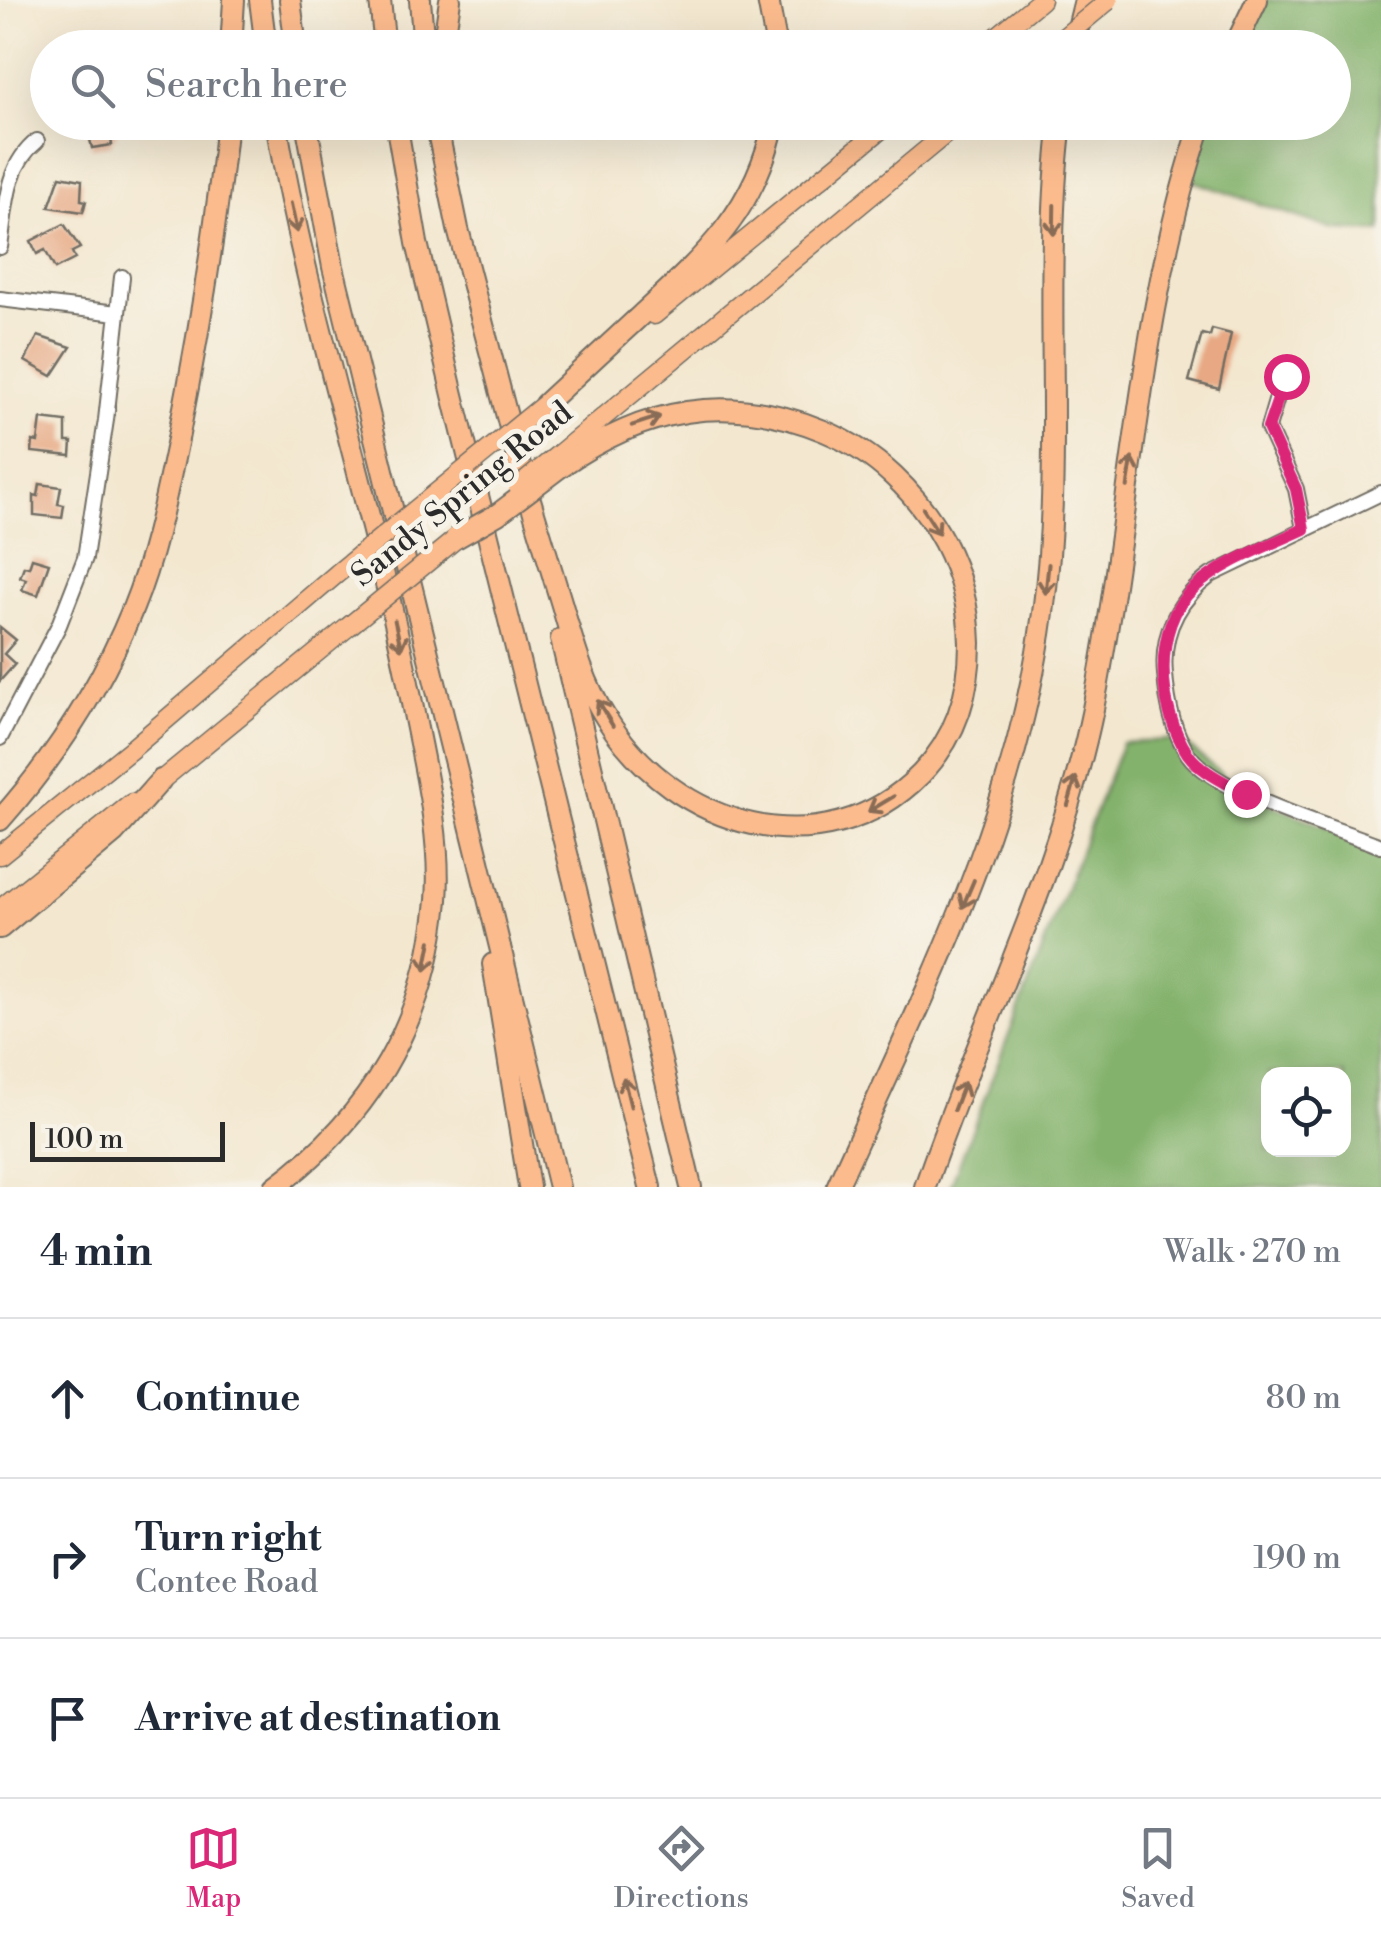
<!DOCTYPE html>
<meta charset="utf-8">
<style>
body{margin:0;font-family:"Libre Bodoni",serif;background:#f2f2f3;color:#1f2937}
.controls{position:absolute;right:30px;bottom:30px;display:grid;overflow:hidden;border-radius:20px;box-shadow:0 10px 40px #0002}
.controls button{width:90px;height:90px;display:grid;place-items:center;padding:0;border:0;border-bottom:2px solid #e0e1e3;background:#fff;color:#1f2937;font:50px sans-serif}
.scale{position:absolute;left:30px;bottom:25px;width:195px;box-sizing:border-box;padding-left:10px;border:5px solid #2b2b2b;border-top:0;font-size:28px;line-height:35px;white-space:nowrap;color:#2b2b2b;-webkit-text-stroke:8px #f7f3e8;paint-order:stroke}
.stop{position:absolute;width:30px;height:30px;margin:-22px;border:8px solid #db2777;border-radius:50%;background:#fff}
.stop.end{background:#db2777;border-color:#fff;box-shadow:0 2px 10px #0008}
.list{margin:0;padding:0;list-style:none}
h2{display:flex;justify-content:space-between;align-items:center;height:130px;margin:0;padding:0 40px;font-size:42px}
h2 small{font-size:32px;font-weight:400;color:#747a83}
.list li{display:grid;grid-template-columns:65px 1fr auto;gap:30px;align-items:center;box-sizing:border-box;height:160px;padding:0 40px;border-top:2px solid #e0e1e3}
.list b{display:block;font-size:38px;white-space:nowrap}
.list p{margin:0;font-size:32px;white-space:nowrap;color:#747a83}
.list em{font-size:32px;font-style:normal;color:#747a83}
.icon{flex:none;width:55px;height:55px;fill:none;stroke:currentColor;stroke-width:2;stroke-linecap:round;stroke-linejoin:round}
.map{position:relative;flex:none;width:1381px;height:1187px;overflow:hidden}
.search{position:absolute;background:#fff;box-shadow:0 10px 40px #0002;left:30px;right:30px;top:30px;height:110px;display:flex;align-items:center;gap:25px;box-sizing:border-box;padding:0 35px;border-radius:55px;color:#747a83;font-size:38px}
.sheet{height:610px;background:#fff}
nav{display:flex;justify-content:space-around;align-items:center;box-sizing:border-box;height:140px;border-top:2px solid #e0e1e3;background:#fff;font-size:28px;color:#747a83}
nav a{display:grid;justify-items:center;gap:5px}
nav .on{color:#db2777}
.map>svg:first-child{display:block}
.forest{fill:#83b26c;stroke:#576e4c;stroke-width:2.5;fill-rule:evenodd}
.building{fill:#e7a883}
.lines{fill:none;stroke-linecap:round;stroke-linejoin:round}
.minor-casing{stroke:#716d64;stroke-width:18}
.major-casing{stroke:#716d64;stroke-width:21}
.highway-casing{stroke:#716d64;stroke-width:24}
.minor{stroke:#fff;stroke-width:14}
.major{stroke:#fbbb8d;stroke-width:18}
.highway{stroke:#fbbb8d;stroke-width:20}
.major-bridge-casing{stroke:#716d64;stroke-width:21;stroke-linecap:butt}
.highway-bridge-casing{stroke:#716d64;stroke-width:24;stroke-linecap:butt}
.major-bridge{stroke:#fbbb8d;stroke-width:18}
.highway-bridge{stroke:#fbbb8d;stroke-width:20}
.oneway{stroke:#896c57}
.route{stroke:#db2777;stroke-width:12}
.labels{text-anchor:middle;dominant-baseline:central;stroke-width:10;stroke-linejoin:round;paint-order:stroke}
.street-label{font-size:32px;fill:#2b2b2b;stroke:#f7f3e8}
</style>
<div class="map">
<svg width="1381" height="1187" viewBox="0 0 1381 1187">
<rect width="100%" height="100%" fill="#f7f3e8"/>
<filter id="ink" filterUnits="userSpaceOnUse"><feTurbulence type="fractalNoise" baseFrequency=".01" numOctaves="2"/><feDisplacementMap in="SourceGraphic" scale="20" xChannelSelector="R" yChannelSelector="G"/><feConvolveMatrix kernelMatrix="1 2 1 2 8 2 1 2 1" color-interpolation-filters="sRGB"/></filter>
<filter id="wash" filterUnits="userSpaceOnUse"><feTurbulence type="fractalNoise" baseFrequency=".0048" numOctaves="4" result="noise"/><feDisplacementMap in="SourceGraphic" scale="40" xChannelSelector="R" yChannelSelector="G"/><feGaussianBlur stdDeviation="2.25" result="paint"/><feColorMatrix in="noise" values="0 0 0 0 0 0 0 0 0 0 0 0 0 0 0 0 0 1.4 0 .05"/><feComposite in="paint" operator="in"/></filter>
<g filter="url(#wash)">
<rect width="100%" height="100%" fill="#f3e7cf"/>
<path class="forest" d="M 1257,0 L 1381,0 L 1381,232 L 1335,230 L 1184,178 L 1202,123 L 1334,122 L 1334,48 L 1234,47 Z
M 1180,739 L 1245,794 L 1381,850 L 1381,1187 L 950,1187 L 1122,743 ZM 1268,1074 L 1344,1074 L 1344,1150 L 1268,1150 Z"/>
<g id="blocks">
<path class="building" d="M 86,122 L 109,122 L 109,127 L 115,126 L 116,138 L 111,139 L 112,145 L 92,148 Z
M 60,176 L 82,180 L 81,200 L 86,201 L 83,212 L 49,207 Z
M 64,224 L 80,248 L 72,252 L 75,259 L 55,269 L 45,250 L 37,254 L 31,241 Z
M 1212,329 L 1231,334 L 1219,389 L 1189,381 L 1202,334 L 1210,336 Z
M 38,336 L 71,347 L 52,376 L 25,361 Z
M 41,419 L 66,422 L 66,442 L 72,442 L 71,456 L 32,452 L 33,441 L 38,442 Z
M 40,484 L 61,487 L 58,504 L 64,505 L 62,518 L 34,515 L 34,495 L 38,496 Z
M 32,558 L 49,563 L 38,595 L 22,590 L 26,579 L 20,577 L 24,566 L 29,567 Z
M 0,627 L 16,640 L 4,654 L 15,664 L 0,681 Z"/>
</g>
</g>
<g filter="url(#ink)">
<use href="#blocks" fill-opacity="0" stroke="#716d64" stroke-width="2.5"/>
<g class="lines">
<defs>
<path id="minor" d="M 0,247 C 6,209 5,166 37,141
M 0,299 L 117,313
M 1297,370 L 1281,384 L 1268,428 L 1296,489 L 1304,529
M 1381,493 L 1211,575 C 1179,599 1161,632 1165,674 C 1167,702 1172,730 1188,754 C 1215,793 1335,828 1381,846
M 0,738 L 59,625 L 85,558 L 106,420 L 122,277"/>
<path id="major" d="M 983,48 L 1041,0
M 654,315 L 890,122
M 559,454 L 960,122
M 153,787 L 348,627
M 0,855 L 134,747 L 339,572
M 0,909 L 132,803"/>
<path id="highway" d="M 260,0 L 266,48
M 290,0 L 296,48
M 380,0 L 385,48
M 420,0 L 424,48
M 768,0 L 777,48
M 231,48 L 234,0
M 443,48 L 450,0
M 1073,48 L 1085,0
M 1234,48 L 1257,0
M 306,122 L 333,267 L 559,1187
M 396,122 L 417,243 L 453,395 L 650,1187
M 436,122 L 458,229 L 521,470
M 545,404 C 577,374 609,345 641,315 C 704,257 756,210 774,122
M 518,460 C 533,508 547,557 562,605 C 573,643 584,684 606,718 C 674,827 823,873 921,774 C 956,738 970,693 970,643 C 969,608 960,573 944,542 C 918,493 875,452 824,431 C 727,391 644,408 560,467
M 561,639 L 691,1187
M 0,820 C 56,757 101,687 133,608 C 155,554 166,496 178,439 C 199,334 216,229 227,122
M 0,928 L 114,833 L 161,780
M 493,964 L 529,1187
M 275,1187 C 372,1115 426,1021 437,900 C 442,834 423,762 411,698 C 373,504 309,317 276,122
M 837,1187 C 921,1000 1016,820 1043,613 C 1065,451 1041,285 1061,122
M 925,1187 C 979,1027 1059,875 1093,709 C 1132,514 1138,312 1202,122"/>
</defs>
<use href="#minor" class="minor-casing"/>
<use href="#major" class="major-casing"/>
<use href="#highway" class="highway-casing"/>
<use href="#minor" class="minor"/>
<use href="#major" class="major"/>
<use href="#highway" class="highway"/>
<defs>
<path id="major-bridge" d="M 1051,48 L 1109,0
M 518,487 L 559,454
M 339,572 L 545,404
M 348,627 L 468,529"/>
<path id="highway-bridge" d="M 456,538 L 498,514 L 560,467"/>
</defs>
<use href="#major-bridge" class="major-bridge-casing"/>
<use href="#highway-bridge" class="highway-bridge-casing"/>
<use href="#major-bridge" class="major-bridge"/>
<use href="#highway-bridge" class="highway-bridge"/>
</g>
<defs><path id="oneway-shaft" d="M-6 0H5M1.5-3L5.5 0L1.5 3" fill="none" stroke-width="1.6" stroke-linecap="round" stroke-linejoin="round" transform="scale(2.5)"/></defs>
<g class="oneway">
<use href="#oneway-shaft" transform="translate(294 218) rotate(78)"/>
<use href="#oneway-shaft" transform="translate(1054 220) rotate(91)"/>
<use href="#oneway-shaft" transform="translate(646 421) rotate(-18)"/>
<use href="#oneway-shaft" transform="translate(1130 472) rotate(-81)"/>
<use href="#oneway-shaft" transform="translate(931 521) rotate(57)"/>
<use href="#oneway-shaft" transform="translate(1047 579) rotate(96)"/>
<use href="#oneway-shaft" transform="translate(398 635) rotate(77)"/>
<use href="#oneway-shaft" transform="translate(605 713) rotate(-121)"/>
<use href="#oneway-shaft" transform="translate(1072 791) rotate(-74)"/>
<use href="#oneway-shaft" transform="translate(881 804) rotate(149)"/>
<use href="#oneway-shaft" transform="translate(968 894) rotate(113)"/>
<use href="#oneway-shaft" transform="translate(428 956) rotate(101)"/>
<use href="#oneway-shaft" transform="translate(627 1092) rotate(-104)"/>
<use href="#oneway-shaft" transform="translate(959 1096) rotate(-69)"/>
</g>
</g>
<g class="lines" filter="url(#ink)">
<path class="route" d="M 1246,794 C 1227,783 1201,772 1188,754 C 1158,710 1151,626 1194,588 C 1224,561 1268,546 1304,529 L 1296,489 L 1268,428 L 1286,376"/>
</g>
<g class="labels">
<g class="street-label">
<text transform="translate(462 494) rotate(-39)">Sandy Spring Road</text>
</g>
</g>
</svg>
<div class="controls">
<button><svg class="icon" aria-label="locate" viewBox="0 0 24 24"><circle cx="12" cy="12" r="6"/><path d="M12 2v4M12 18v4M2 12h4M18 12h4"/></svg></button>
</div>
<div class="scale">100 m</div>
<div class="stop" style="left:1286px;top:376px"></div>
<div class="stop end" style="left:1246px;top:794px"></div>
<div class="search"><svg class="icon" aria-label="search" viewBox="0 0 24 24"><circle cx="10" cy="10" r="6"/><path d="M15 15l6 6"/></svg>Search here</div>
</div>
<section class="sheet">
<h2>4 min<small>Walk · 270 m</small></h2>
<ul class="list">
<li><svg class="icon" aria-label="ahead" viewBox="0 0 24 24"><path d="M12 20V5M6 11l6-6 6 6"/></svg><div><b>Continue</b></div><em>80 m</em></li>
<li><svg class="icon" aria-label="right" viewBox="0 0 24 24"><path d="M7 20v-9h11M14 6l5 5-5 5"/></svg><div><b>Turn right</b><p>Contee Road</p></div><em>190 m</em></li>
<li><svg class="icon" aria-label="arrive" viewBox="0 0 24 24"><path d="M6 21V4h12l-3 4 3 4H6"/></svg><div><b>Arrive at destination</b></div></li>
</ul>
</section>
<nav>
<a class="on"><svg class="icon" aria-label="map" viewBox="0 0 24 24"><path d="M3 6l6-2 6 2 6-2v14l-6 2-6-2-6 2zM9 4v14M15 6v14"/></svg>Map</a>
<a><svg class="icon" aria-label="directions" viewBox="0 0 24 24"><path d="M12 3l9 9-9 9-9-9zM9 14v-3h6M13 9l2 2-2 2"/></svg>Directions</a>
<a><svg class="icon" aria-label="saved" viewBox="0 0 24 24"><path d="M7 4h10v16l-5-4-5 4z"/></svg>Saved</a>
</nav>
